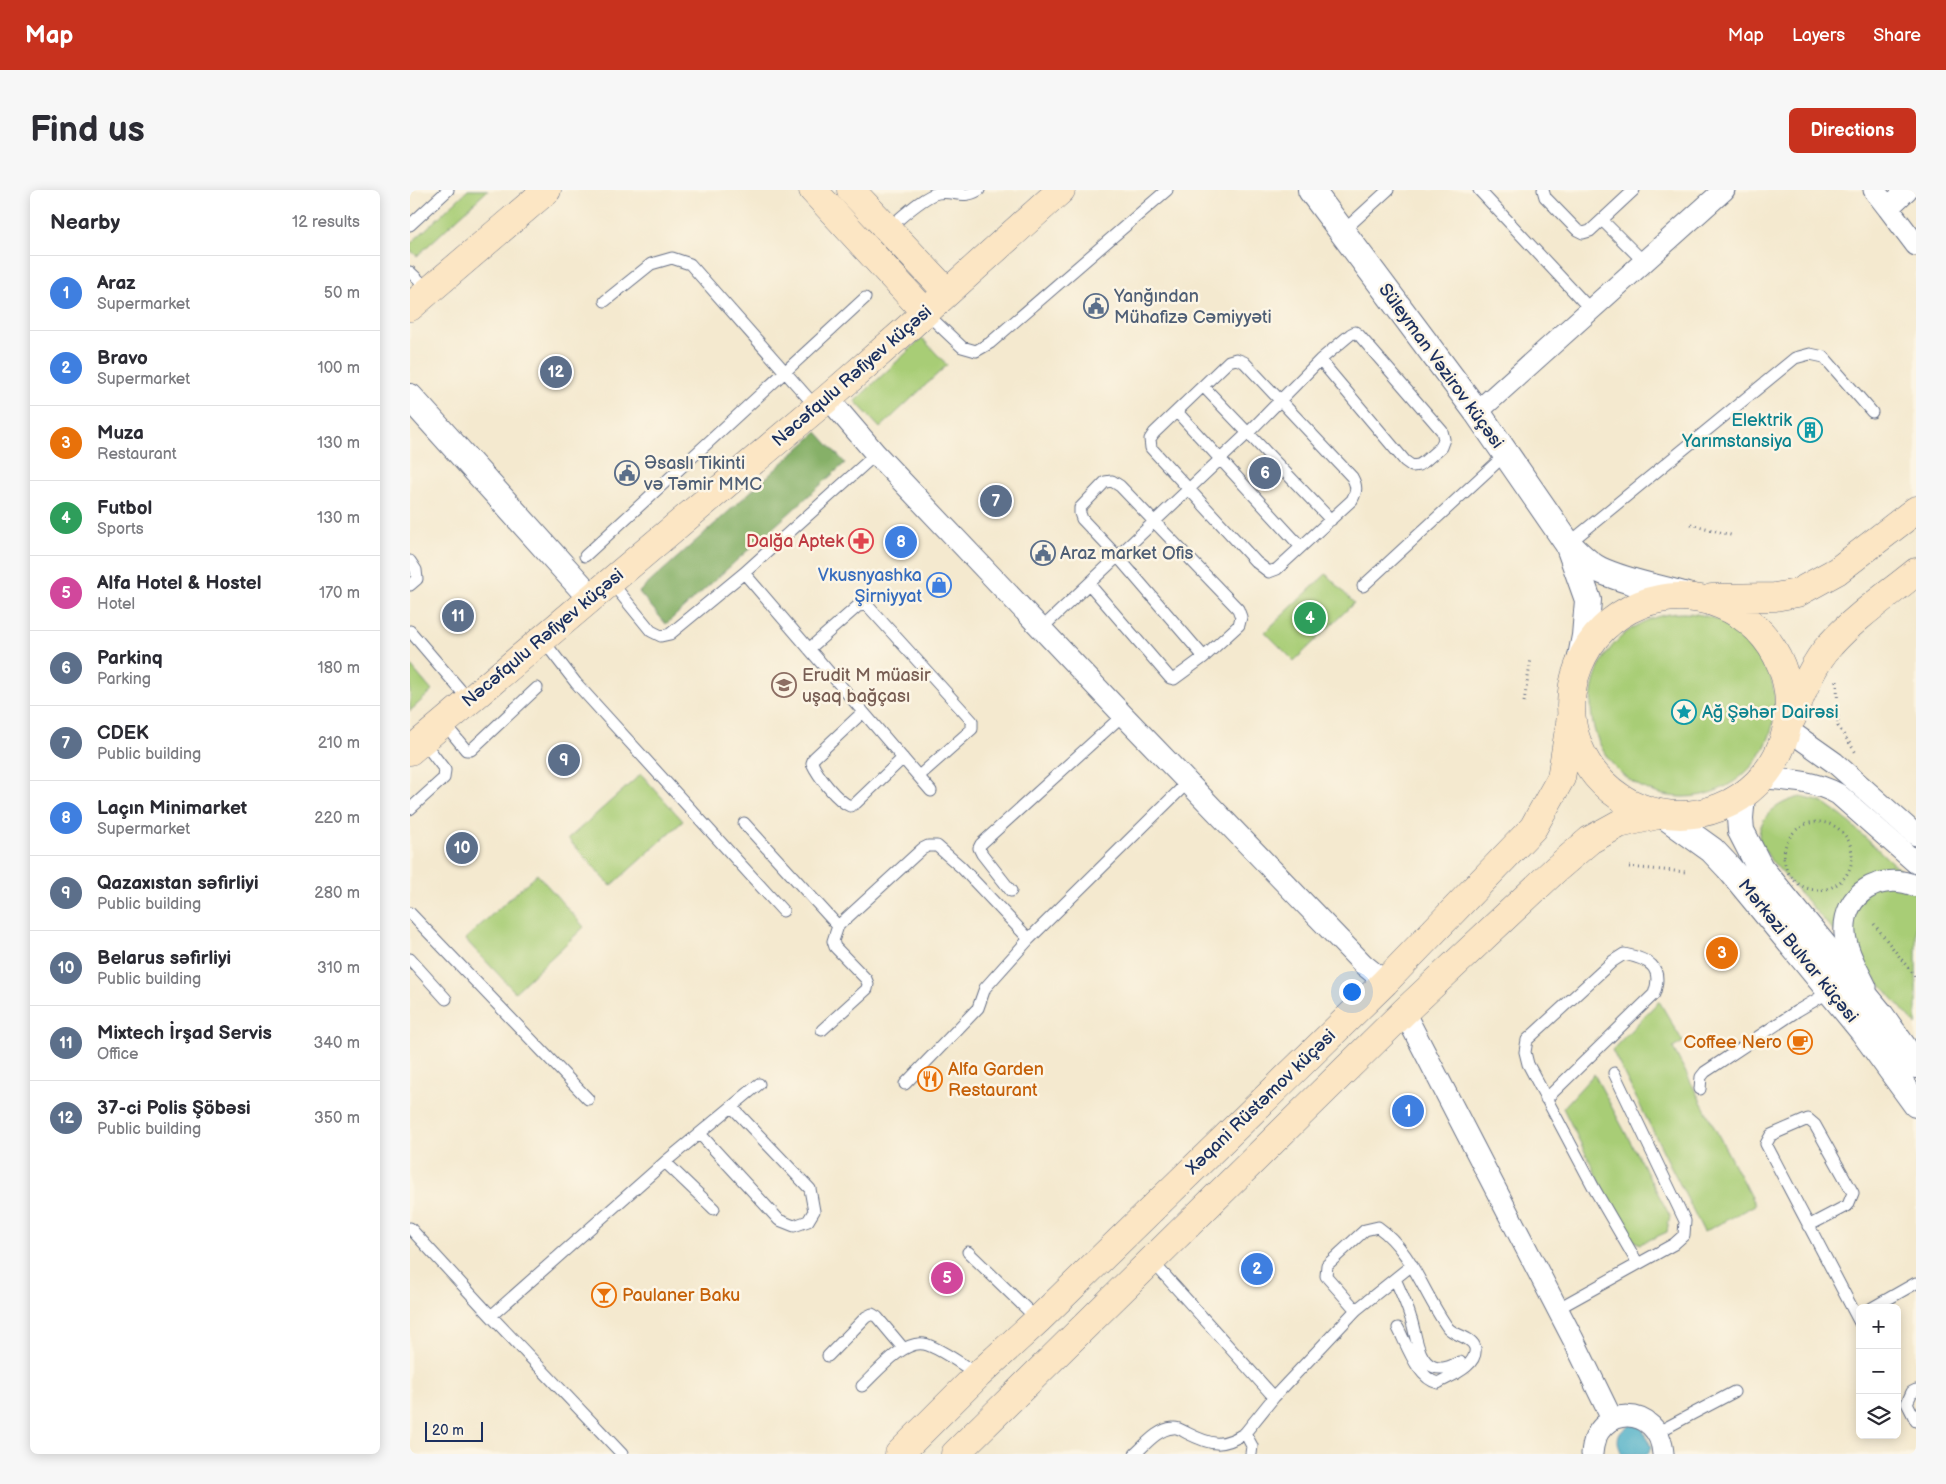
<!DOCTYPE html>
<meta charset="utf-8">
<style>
body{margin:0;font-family:"Balsamiq Sans",sans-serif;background:#f7f7f7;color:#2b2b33}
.controls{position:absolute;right:15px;bottom:15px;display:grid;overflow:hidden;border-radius:8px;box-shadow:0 2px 12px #0003}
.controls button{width:45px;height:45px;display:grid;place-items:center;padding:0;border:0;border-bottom:1px solid #e1e1e2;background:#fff;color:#2b2b33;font:25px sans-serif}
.scale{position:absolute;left:15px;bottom:12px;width:58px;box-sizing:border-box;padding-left:5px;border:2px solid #1b2f5e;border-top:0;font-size:14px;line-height:18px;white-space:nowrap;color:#1b2f5e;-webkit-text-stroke:4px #fcf5e5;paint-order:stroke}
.you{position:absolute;left:941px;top:801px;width:18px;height:18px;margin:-12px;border:4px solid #fff;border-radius:50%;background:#1a73e8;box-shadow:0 0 0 8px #1a73e833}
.badge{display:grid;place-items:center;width:32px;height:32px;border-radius:50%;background:#c8321e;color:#fff;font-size:16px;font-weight:700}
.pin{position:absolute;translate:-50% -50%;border:2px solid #fff;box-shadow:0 1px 5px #0006}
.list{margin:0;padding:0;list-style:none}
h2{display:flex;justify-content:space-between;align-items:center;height:65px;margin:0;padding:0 20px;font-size:21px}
h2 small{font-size:16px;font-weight:400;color:#7c7c81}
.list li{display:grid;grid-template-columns:32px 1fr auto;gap:15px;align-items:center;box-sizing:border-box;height:75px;padding:0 20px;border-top:1px solid #e1e1e2}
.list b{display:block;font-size:19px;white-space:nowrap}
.list p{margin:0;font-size:16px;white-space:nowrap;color:#7c7c81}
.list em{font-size:16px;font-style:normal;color:#7c7c81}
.icon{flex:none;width:28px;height:28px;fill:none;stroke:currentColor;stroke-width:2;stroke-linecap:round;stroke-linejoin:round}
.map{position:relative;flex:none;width:1506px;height:1264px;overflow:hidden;border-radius:8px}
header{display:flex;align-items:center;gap:30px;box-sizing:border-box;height:70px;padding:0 25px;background:#c8321e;color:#fff}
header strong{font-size:24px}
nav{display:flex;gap:28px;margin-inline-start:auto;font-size:18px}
.intro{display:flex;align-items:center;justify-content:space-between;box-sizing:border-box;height:120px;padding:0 30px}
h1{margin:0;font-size:35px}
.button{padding:12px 22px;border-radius:8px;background:#c8321e;color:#fff;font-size:18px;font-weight:700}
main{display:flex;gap:30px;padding:0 30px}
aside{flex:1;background:#fff;border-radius:8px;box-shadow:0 2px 12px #0003}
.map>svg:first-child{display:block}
.green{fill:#a8cd76;stroke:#627e6a}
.forest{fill:#86b067;stroke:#507062}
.water{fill:#48aec7;stroke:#326e92}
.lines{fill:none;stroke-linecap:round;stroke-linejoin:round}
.service-casing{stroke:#677086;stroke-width:13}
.minor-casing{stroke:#677086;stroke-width:23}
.tertiary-casing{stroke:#677086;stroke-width:28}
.secondary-casing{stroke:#677086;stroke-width:29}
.path{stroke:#677086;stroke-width:3;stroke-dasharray:1 4;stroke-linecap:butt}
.service{stroke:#fff;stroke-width:11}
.minor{stroke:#fff;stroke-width:21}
.tertiary{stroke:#fff;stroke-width:26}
.secondary{stroke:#fce6c4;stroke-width:28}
.labels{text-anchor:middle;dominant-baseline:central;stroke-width:5;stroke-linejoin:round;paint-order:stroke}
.service-label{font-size:18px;fill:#4e5e75;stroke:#fcf5e5;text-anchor:start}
.street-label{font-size:18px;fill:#1b2f5e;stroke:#fcf5e5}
.culture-label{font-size:18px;fill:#0d838f;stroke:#fcf5e5;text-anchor:end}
.health-label{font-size:18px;fill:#be3a42;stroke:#fcf5e5;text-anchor:end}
.shop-label{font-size:18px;fill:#366cbe;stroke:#fcf5e5;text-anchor:end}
.education-label{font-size:18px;fill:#785e54;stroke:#fcf5e5;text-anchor:start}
.food-label{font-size:18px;fill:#c56008;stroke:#fcf5e5;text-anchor:start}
</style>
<header>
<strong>Map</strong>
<nav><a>Map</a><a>Layers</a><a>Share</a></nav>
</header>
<div class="intro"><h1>Find us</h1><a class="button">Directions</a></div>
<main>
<aside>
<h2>Nearby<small>12 results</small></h2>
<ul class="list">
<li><span class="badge" style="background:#3f7fe0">1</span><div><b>Araz</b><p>Supermarket</p></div><em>50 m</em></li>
<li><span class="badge" style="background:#3f7fe0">2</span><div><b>Bravo</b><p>Supermarket</p></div><em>100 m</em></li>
<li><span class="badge" style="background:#e8710a">3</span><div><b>Muza</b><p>Restaurant</p></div><em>130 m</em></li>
<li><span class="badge" style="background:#2e9e5b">4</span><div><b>Futbol</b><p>Sports</p></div><em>130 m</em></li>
<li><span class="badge" style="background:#d1479c">5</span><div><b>Alfa Hotel &amp; Hostel</b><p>Hotel</p></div><em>170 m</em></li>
<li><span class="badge" style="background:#5c6f8a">6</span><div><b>Parkinq</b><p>Parking</p></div><em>180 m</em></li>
<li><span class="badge" style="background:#5c6f8a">7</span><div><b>CDEK</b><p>Public building</p></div><em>210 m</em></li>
<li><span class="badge" style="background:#3f7fe0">8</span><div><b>Laçın Minimarket</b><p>Supermarket</p></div><em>220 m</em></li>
<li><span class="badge" style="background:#5c6f8a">9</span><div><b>Qazaxıstan səfirliyi</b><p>Public building</p></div><em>280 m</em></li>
<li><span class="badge" style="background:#5c6f8a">10</span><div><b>Belarus səfirliyi</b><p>Public building</p></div><em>310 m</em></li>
<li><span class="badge" style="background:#5c6f8a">11</span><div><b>Mixtech İrşad Servis</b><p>Office</p></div><em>340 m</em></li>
<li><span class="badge" style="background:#5c6f8a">12</span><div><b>37-ci Polis Şöbəsi</b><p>Public building</p></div><em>350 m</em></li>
</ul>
</aside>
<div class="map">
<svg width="1506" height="1264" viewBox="0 0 1506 1264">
<rect width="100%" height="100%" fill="#fcf5e5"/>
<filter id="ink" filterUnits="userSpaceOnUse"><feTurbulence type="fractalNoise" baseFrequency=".02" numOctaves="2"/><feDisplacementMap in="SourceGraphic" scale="10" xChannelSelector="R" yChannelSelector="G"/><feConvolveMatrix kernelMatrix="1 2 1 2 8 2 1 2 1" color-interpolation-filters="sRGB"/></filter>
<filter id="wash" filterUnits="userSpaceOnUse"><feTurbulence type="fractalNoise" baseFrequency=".0096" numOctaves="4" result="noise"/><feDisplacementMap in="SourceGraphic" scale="20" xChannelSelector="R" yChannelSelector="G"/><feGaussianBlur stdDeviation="1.12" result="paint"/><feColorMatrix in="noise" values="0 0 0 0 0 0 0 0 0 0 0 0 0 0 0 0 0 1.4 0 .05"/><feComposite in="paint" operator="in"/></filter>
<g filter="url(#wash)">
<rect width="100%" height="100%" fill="#f4e9cf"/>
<path class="green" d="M 58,0 L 78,0 L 7,66 L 0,60 L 0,54 Z
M 512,148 L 537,175 L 470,238 L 445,211 Z
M 916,384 L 944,413 L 884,471 L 855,442 Z
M1181 515a92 92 0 1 1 184 0a92 92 0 1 1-184 0Z
M 0,475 L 22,501 L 0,521 Z
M 231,584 L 273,631 L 201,696 L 158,649 Z
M 1391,607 L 1412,612 L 1433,627 L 1506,695 L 1506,835 L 1360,669 C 1357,663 1350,654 1349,648 C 1349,624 1371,611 1391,607 Z
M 127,684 L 174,737 L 105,802 L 55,749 Z
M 1249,811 L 1273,852 L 1263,858 L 1345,1015 L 1294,1042 L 1202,860 Z
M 1184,884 L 1260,1026 L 1257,1042 L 1230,1054 L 1218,1048 L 1153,918 Z"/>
<path class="forest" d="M 407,242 L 435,273 L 256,434 L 229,402 Z"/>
<path class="water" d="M 1221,1234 L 1230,1235 L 1242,1257 L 1238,1264 L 1212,1264 C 1205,1250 1207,1242 1221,1234 Z"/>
</g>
<g filter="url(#ink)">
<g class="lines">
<defs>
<path id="service" d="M 1069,0 L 1181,120
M 1133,0 L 1135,7 L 1167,40 L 1173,43 L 1180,41 L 1224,0
M 1192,30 L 1234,72
M 0,35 L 38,0
M 477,39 C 490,29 513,6 528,3 C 544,0 552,10 569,0
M 932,42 L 978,0
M 0,82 L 19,100
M 195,111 L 241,74 L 262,68 L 280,74 L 406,217
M 515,122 L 552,157 L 566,161 L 580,153 L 757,0
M 826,169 L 834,172 L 942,287 C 947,296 947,301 942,310 L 867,379 L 859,382 L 846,372 L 741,258 L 740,249 L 744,243 L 819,171 Z
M 793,196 L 921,330
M 767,222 L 891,357
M 702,291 L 710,296 L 828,419 L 831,427 L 829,435 L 794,467 L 708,367 L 672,329 L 670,323 L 670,318 L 695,292 Z
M 1158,354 L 1385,168 L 1400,164 L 1414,167 L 1462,222
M 175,366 L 455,108
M 0,371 L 6,380 L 7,389 L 0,395
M 334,383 L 521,601
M 201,392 L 241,441 L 251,446 L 260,444 L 334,383 L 466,264
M 679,394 L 760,488 L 764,489 L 794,467
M 953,396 L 1096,264
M 632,438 L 838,243 L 910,170 L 941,144 L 945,142 L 949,145 L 1032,241 L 1034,249 L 1031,257 L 1015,271 L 1009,275 L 1002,276 L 995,271 L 910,170
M 0,441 L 59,510
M 132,449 L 166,493 L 373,721
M 399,459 L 448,416 L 457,415 L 562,531 L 562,539 L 509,586
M 453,522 L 404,568 L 402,573 C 408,586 427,611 440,616 L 446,613 L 493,568
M 33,532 L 56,560 L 61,560 L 127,498
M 0,619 L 34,588 L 35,580 L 12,550
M 334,633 L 428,736 L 512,659 L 518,656 L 527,656 L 551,677 L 619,749
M 601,701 L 572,664 L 569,658 L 571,654 L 713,525
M 0,723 L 178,909
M 0,769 L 36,809
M 412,840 L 457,799 L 458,794 L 456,789 L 425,757 L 423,751 L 428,736
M 1204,883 L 1275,1031 L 1274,1045 L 1264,1054 L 1228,1074
M 495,894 L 568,818 L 575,798 L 619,749 L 778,592
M 1290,899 L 1291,887 L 1295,882 L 1387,821 L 1421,801
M 1136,909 L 1244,804 C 1254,776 1238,769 1214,764 L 1203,771 L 1117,850 L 1115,862 L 1118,874 L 1185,1000 L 1228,1074 L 1147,1119
M 290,944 L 369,1030 L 384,1036 L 398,1031 L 404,1021 L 400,999 L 322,917
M 255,972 L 304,1019
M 1398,1036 L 1438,1015 L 1443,1003 L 1405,935 L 1398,929 L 1361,945 L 1356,954 L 1450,1133
M 0,1038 L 81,1126 L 212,1264
M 558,1062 L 628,1130
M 742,1071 L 864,1207 L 946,1120 L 1002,1075
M 985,1089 C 991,1102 997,1115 1001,1129 C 1006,1143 1007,1171 1024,1177 C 1033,1180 1041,1176 1050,1172
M 1462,1118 L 1506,1093
M 946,1120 L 916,1086 L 917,1075 L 955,1040 L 968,1037 C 1002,1061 1014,1105 1038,1138 C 1045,1146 1063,1147 1065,1158 C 1068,1176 1040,1186 1028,1193 C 1008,1189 997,1155 988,1138
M 81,1126 L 255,972 L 349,894
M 418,1166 L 456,1127 L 462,1124 L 467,1127 L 493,1158
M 452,1196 C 467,1182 493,1150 514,1154 C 527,1156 556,1177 568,1185
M 1506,1200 L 1502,1202 L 1497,1213 L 1506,1231
M 1248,1242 L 1324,1202
M 725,1264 C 736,1254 748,1239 763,1238 C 768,1237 773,1241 777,1243 C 801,1255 812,1258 835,1243
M 841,1264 L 842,1256 L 835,1243 L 864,1207"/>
<path id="minor" d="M 1464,0 L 1478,18 L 1497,0
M 1478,18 L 1506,55
M 418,208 L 466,264 L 713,525 L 954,775 L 975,792
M 1067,222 L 1314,0
M 1377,539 L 1425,573 L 1506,645
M 1353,588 C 1380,590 1404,591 1428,604 L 1506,673
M 1456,797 C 1448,780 1437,763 1435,744 C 1432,703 1471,681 1506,696
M 994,822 L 1163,1149 L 1202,1229
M 1182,1264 C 1185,1213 1250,1214 1253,1264"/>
<path id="tertiary" d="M 901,0 L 1067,222 L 1158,354 L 1178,410 L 1175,446 L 1170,472
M 0,207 L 181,408
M 1160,356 C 1169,364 1179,375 1190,380 C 1220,394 1253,398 1283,408
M 1332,606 L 1330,628 L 1331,641 L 1350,678 L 1470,824 L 1506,875
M 1252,624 L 1302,660 L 1319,678 L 1453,841 L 1506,914"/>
<path id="secondary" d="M 403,0 L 515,122
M 441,0 L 537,102
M 0,117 L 137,0
M1161 516a109 109 0 1 1 218 0a109 109 0 1 1-218 0Z
M 1302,408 L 1365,407 L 1387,403 L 1427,381 L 1506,320
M 1382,528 C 1392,503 1402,474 1421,454 C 1445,427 1478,405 1506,382
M 0,561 L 418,208 L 497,139 L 651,0
M 489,1264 L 568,1185 L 628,1130 L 975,792 L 1123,638 L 1151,588 L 1161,527
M 545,1264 L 994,822 L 1145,680 L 1180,650 L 1209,634 L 1252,624"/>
</defs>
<use href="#service" class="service-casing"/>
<use href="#minor" class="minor-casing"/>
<use href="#tertiary" class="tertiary-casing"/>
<use href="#secondary" class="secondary-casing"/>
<path class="path" d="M 1281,334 L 1324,346
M 1427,491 L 1428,536 L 1446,563
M 1114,512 L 1121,469
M1374 666a34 34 0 1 1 68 0a34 34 0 1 1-68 0Z
M 1219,677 L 1276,682
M 1464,734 L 1506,788"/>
<use href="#service" class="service"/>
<use href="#minor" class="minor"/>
<use href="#tertiary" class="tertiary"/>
<use href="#secondary" class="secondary"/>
</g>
</g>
<defs>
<symbol id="civic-ring" viewBox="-11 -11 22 22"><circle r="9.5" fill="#fcf5e5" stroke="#5c6f8a" stroke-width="1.5"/><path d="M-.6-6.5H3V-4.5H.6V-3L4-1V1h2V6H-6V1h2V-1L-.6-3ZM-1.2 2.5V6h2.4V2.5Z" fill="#5c6f8a"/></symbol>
<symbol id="building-ring" viewBox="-11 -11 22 22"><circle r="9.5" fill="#fcf5e5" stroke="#0f9aa8" stroke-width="1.5"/><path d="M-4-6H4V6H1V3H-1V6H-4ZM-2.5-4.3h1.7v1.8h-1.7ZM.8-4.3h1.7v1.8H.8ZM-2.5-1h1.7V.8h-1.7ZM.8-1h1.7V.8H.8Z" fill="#0f9aa8"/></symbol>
<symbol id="pharmacy-ring" viewBox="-11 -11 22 22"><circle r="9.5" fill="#fcf5e5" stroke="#e0444e" stroke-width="1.5"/><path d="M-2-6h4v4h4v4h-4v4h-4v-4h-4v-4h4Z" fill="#e0444e"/></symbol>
<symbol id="shop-ring" viewBox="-11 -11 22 22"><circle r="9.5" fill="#fcf5e5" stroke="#3f7fe0" stroke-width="1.5"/><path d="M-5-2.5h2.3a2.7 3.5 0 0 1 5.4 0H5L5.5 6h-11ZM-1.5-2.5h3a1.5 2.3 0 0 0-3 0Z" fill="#3f7fe0"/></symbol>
<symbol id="school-ring" viewBox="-11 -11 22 22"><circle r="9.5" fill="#fcf5e5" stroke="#8d6e63" stroke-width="1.5"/><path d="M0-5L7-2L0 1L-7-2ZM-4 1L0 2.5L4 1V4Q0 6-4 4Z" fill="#8d6e63"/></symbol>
<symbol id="sight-ring" viewBox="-11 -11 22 22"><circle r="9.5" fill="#fcf5e5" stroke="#0f9aa8" stroke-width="1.5"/><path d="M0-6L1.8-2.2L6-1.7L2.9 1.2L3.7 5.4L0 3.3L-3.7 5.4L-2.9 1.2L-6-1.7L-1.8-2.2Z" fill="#0f9aa8"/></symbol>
<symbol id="cafe-ring" viewBox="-11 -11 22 22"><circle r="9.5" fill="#fcf5e5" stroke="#e8710a" stroke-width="1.5"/><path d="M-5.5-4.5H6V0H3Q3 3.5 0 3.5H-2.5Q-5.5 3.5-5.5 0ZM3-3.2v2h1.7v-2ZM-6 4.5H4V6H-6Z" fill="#e8710a"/></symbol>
<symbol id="restaurant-ring" viewBox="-11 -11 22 22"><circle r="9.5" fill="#fcf5e5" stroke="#e8710a" stroke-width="1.5"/><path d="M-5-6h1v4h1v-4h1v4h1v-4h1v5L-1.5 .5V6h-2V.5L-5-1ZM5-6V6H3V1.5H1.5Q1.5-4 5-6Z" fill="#e8710a"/></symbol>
<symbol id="bar-ring" viewBox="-11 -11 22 22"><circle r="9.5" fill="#fcf5e5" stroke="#e8710a" stroke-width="1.5"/><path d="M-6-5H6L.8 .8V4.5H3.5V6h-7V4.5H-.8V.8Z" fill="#e8710a"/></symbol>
</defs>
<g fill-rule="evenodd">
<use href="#civic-ring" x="672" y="102" width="28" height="28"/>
<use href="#building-ring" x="1386" y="226" width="28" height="28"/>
<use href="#civic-ring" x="203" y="269" width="28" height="28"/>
<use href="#pharmacy-ring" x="437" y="337" width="28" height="28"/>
<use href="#civic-ring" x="619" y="349" width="28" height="28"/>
<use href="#shop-ring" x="515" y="381" width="28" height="28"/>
<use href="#school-ring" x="360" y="481" width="28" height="28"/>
<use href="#sight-ring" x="1260" y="508" width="28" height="28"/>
<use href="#cafe-ring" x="1376" y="838" width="28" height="28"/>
<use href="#restaurant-ring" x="506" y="875" width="28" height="28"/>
<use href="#bar-ring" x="180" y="1091" width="28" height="28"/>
</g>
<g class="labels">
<g class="service-label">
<text x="704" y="106">Yanğından<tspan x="704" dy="21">Mühafizə Cəmiyyəti</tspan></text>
<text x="234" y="273">Əsaslı Tikinti<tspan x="234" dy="21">və Təmir MMC</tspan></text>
<text x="650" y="363">Araz market Ofis</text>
</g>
<g class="street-label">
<text transform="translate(1031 176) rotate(54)">Süleyman Vəzirov küçəsi</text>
<text transform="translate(442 186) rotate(-41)">Nəcəfqulu Rəfiyev küçəsi</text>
<text transform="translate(133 448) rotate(-40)">Nəcəfqulu Rəfiyev küçəsi</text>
<text transform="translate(1388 761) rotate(51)">Mərkəzi Bulvar küçəsi</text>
<text transform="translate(851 912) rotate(-44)">Xəqani Rüstəmov küçəsi</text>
</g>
<g class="culture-label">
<text x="1382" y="230">Elektrik<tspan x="1382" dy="21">Yarımstansiya</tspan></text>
<text x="1292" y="522" text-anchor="start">Ağ Şəhər Dairəsi</text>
</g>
<g class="health-label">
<text x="434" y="351">Dalğa Aptek</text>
</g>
<g class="shop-label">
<text x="512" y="385">Vkusnyashka<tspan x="512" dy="21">Şirniyyat</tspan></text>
</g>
<g class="education-label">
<text x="392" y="485">Erudit M müasir<tspan x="392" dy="21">uşaq bağçası</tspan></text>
</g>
<g class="food-label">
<text x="1372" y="852" text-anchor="end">Coffee Nero</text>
<text x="538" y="879">Alfa Garden<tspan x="538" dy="21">Restaurant</tspan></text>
<text x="212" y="1105">Paulaner Baku</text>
</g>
</g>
</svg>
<div class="controls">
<button>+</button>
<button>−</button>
<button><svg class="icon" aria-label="layers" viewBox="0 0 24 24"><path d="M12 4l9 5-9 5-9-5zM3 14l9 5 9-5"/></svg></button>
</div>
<div class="scale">20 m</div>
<div class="you"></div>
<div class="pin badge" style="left:998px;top:921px;background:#3f7fe0">1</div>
<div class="pin badge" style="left:847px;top:1079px;background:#3f7fe0">2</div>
<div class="pin badge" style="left:1312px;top:763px;background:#e8710a">3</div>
<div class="pin badge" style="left:900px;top:428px;background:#2e9e5b">4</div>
<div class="pin badge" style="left:537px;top:1088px;background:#d1479c">5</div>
<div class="pin badge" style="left:855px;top:283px;background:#5c6f8a">6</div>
<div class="pin badge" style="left:586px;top:311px;background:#5c6f8a">7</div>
<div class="pin badge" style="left:491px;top:352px;background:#3f7fe0">8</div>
<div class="pin badge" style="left:154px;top:570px;background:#5c6f8a">9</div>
<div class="pin badge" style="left:52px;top:658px;background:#5c6f8a">10</div>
<div class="pin badge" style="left:48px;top:426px;background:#5c6f8a">11</div>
<div class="pin badge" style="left:146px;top:182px;background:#5c6f8a">12</div>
</div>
</main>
